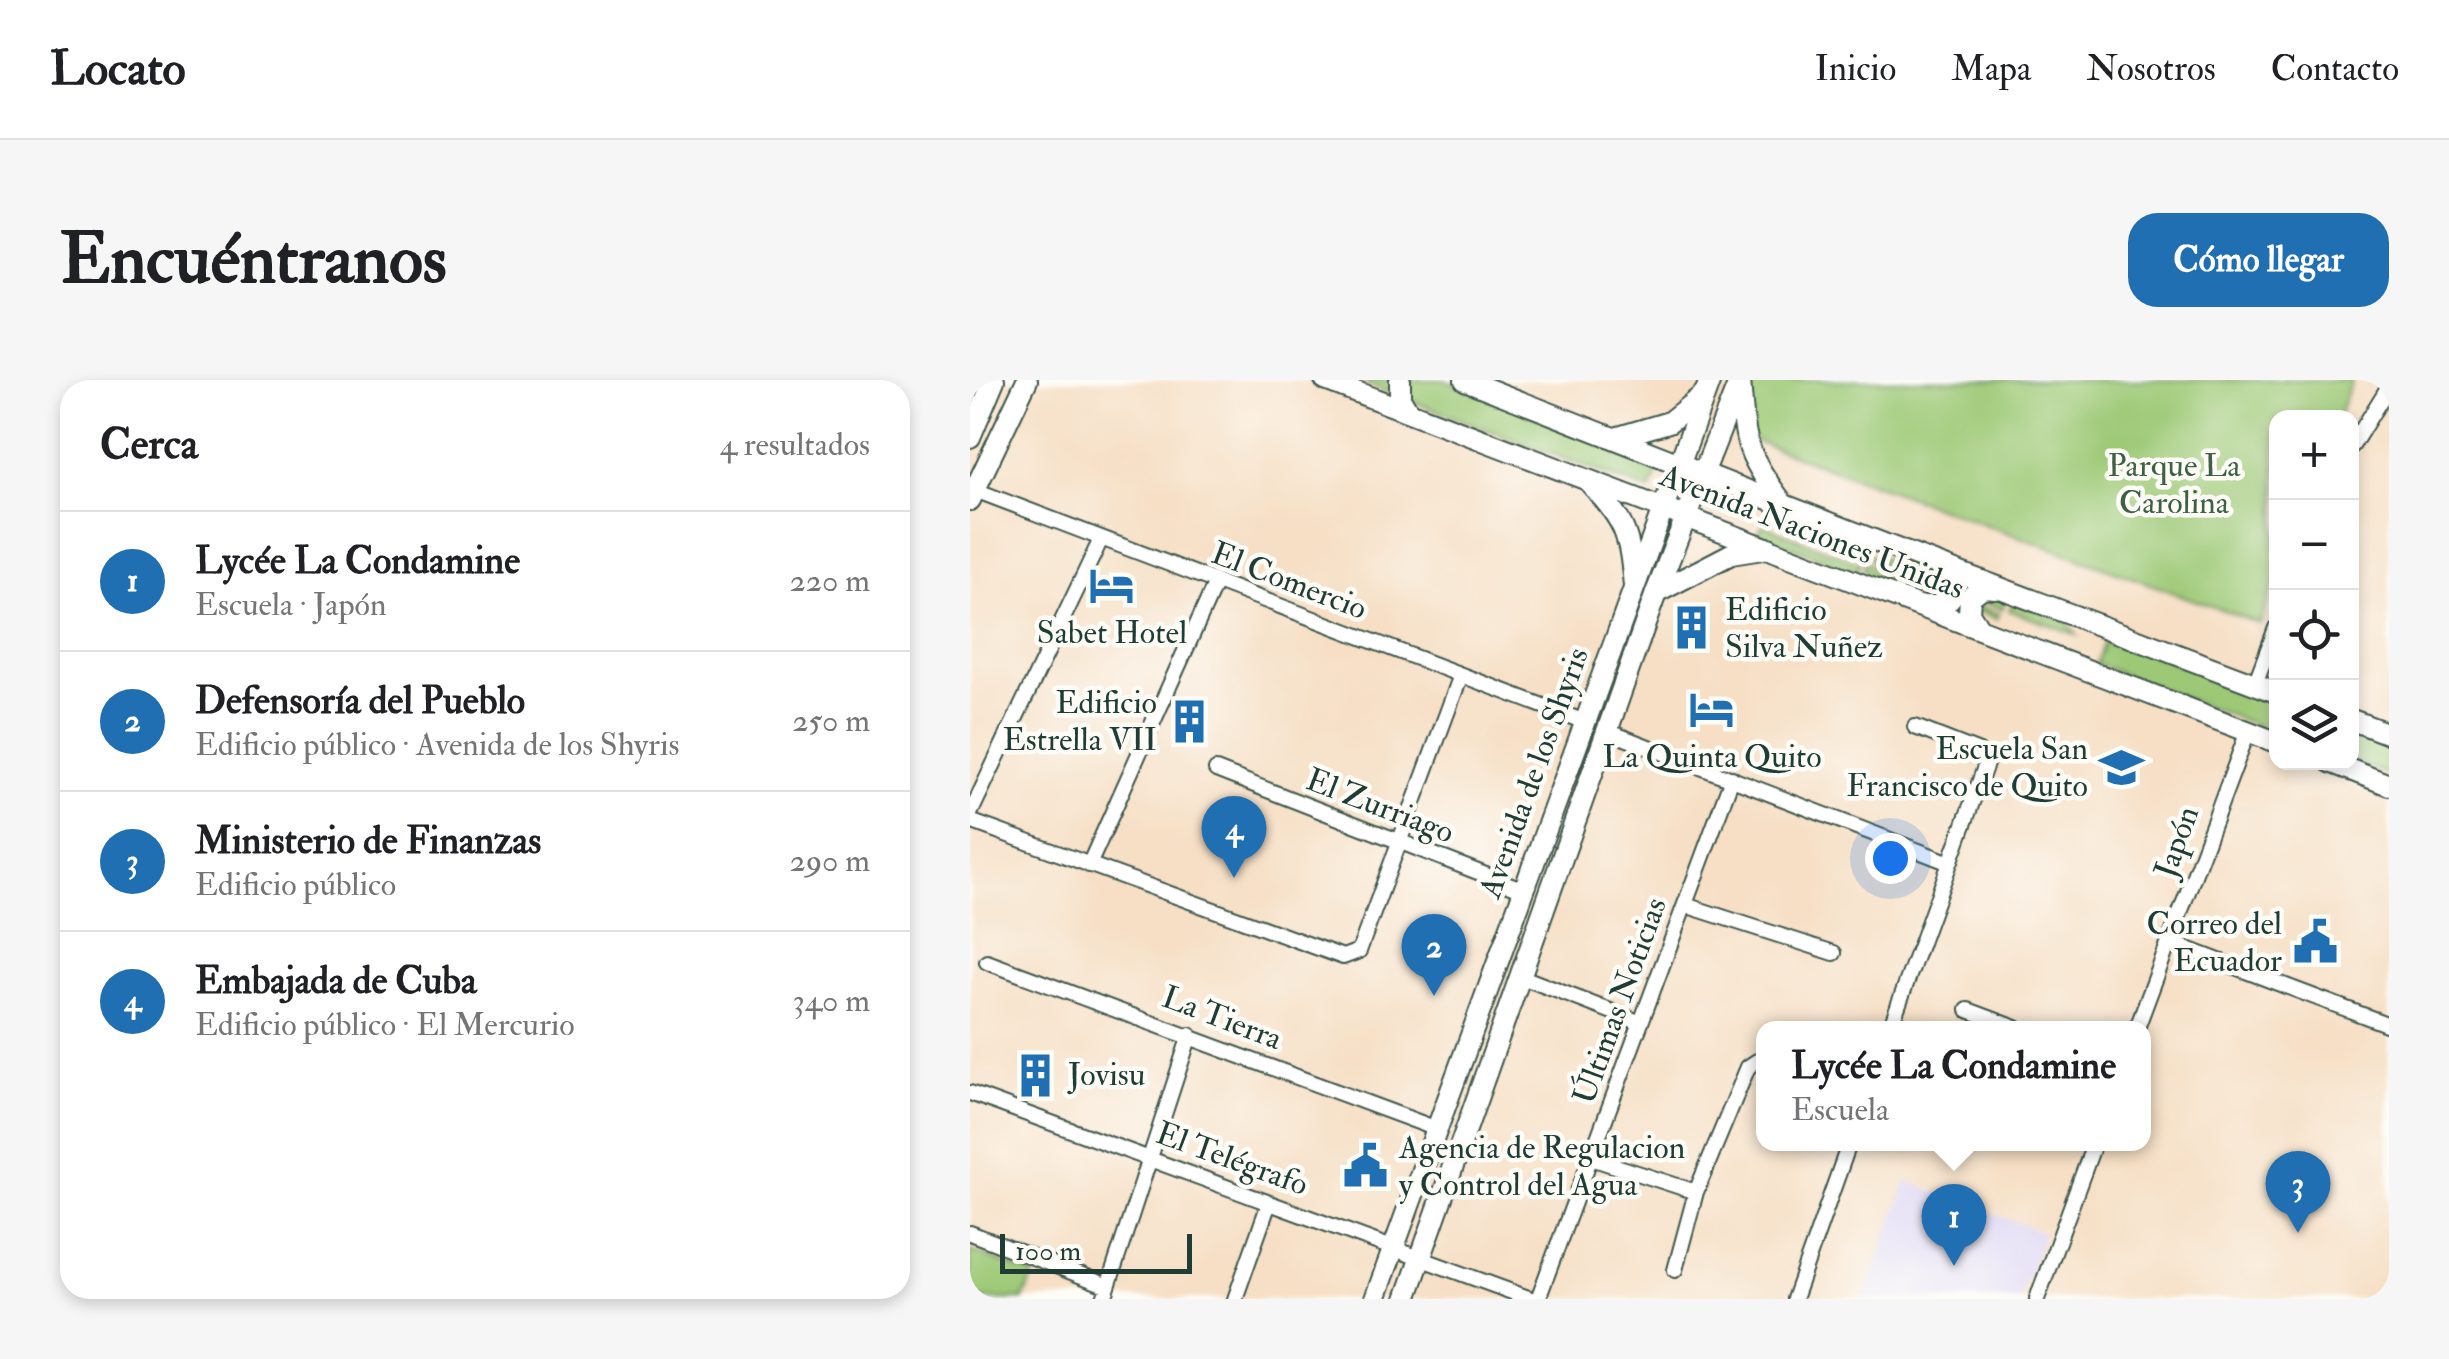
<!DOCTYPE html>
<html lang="es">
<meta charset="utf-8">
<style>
body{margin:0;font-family:"IM FELL Double Pica",serif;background:#f6f6f6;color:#202124}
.controls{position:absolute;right:30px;top:30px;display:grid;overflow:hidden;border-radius:20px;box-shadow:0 5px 15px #0003}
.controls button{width:90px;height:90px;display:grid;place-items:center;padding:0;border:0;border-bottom:2px solid #e0e0e0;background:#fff;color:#202124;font:50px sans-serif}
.scale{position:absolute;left:30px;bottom:25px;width:192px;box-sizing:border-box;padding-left:10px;border:5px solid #1f3d34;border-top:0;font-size:28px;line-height:35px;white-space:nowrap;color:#1f3d34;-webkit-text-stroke:8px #fdfcf7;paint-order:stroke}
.you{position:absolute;left:920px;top:478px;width:35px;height:35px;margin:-25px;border:8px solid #fff;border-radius:50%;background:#1a73e8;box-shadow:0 0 0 15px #1a73e833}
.badge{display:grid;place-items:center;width:65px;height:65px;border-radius:50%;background:#1f6fb2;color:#fff;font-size:32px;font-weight:700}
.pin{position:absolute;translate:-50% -82px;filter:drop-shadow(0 2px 5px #0008)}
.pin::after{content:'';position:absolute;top:52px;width:35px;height:30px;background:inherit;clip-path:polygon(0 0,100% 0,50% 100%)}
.popup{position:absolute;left:786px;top:641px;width:395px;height:130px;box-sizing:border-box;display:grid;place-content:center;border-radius:20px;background:#fff;filter:drop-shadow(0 2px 8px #0005);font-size:32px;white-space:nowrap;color:#757577}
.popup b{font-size:38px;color:#202124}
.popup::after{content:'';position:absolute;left:50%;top:100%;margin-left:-20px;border:20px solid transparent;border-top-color:#fff}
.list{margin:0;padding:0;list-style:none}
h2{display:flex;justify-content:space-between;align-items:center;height:130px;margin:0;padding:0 40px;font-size:42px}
h2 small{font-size:32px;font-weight:400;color:#757577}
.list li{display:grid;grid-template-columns:65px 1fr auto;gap:30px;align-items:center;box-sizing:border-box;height:140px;padding:0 40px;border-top:2px solid #e0e0e0}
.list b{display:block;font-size:38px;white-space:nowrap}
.list p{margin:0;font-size:32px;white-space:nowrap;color:#757577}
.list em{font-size:32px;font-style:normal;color:#757577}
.icon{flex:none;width:55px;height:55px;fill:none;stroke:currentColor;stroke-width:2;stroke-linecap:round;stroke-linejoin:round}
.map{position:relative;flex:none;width:1419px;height:919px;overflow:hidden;border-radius:30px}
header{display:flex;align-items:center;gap:60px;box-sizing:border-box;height:140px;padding:0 50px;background:#fff;border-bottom:2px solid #e0e0e0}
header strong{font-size:48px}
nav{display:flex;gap:55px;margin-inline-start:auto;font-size:35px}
.intro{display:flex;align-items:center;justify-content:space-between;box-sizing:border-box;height:240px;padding:0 60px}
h1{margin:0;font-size:70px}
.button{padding:25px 45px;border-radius:30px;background:#1f6fb2;color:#fff;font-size:35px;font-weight:700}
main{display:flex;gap:60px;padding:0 60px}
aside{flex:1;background:#fff;border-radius:30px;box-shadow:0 5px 15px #0003}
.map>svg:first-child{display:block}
.built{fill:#ddd5f6}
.green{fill:#9dc976;stroke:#5e8355;stroke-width:2.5}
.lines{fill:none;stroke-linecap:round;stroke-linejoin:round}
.street-casing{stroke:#3f554a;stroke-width:18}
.secondary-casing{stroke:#3f554a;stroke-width:24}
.primary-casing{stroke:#3f554a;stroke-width:24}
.street{stroke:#fff;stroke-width:14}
.secondary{stroke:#fff;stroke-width:20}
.primary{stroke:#fff;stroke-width:20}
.labels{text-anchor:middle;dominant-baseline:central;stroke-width:9;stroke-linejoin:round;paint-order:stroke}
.park-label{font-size:32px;fill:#3e6044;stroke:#fdfcf7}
.street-label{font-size:32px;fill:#1f3d34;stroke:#fdfcf7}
.poi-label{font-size:32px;fill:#1f3d34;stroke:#fdfcf7;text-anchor:start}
</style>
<header>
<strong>Locato</strong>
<nav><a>Inicio</a><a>Mapa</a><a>Nosotros</a><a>Contacto</a></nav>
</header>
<div class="intro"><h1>Encuéntranos</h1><a class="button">Cómo llegar</a></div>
<main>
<aside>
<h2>Cerca<small>4 resultados</small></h2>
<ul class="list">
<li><span class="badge">1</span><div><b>Lycée La Condamine</b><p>Escuela · Japón</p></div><em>220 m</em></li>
<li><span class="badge">2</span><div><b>Defensoría del Pueblo</b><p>Edificio público · Avenida de los Shyris</p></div><em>250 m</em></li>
<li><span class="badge">3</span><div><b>Ministerio de Finanzas</b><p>Edificio público</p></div><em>290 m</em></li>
<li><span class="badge">4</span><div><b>Embajada de Cuba</b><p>Edificio público · El Mercurio</p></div><em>340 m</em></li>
</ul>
</aside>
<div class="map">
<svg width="1419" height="919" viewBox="0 0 1419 919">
<rect width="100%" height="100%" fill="#fdfcf7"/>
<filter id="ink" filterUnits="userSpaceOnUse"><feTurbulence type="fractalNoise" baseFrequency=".01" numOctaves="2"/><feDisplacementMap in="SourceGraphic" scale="20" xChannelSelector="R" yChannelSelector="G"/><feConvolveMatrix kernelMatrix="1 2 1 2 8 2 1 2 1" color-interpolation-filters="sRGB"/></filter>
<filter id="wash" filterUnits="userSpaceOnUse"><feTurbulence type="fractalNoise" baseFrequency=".0048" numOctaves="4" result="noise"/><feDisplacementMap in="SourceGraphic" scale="40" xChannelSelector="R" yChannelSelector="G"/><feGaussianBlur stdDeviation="2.25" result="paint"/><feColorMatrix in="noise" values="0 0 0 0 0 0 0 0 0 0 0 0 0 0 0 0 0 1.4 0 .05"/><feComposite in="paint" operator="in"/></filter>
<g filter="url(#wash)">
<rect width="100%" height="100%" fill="#f6dfc5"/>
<path class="built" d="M 937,801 L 1074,853 L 1049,919 L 894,919 Z"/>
<path class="green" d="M 398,0 L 474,0 L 691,82 L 680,111 L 396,4 Z
M 784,0 L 1382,0 L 1368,37 L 1306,38 L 1306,199 L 1290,244 L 780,59 L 778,13 Z
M 792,145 L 890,183 L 887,192 L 788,154 Z
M 901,175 L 952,187 L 1036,219 L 1032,229 L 900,180 Z
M 894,183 L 1029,234 L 1027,239 L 969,216 L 946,214 L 893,192 Z
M 1043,221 L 1096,241 L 1107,255 L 1039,230 Z
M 1136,256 L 1306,321 L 1306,353 L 1126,284 Z
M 1382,350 L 1419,364 L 1419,395 L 1382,381 Z
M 0,870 L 64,895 L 53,919 L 0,919 Z"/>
</g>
<g filter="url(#ink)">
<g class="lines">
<defs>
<path id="street" d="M 1382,66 L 1419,6
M 5,110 L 615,342
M 1285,304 L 1306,248
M 637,351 L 980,483
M 246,390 L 554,510
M 0,434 L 131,159
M 0,441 L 373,577 L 389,571 L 491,295
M 119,485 L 246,202
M 715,525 L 864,573
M 1199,562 L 1419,645
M 17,582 L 467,749
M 552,597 L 671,643
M 998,630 L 1046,648
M 920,648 L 1016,384 L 1009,372 L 945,347
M 1167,648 L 1278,351
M 0,713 L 561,919
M 621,778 L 726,812
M 0,853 L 138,906
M 705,890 L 726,812 L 778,687 L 787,681 L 794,684
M 134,919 L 220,655
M 265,919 L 299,823
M 568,919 L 762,398
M 824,919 L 879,764
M 1067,919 L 1124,764"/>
<path id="secondary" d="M 405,919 L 740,0
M 436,919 L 686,213 L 770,0"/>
<path id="primary" d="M 355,0 L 1306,362
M 430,0 L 430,18 L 438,31
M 495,0 L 919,166 L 1306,312
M 770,0 C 775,61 774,71 811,121
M 0,57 L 24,0
M 645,58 L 699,42 L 734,14
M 620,103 C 656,143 659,153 664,206
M 0,120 L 57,0
M 686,213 L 761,174 L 799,168
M 956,226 L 973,226 L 981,217 L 983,198 L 970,187
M 1008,247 L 999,233 L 1000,217 L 1013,207 L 1025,208
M 1382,340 L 1419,354
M 1360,382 L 1419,405"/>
</defs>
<use href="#street" class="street-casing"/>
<use href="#secondary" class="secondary-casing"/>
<use href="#primary" class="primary-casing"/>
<use href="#street" class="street"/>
<use href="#secondary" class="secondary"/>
<use href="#primary" class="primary"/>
</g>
</g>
<defs>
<symbol id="hotel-bare" viewBox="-9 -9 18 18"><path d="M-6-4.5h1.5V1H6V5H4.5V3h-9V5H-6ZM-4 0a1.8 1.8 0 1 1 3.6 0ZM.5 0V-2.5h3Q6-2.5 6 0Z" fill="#1f6fb2" stroke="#fdfcf7" stroke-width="2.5" paint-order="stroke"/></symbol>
<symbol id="building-bare" viewBox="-9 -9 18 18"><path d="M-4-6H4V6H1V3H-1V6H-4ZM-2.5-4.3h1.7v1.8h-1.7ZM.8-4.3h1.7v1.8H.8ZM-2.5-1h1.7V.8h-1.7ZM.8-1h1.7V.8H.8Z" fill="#1f6fb2" stroke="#fdfcf7" stroke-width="2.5" paint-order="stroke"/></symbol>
<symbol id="school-bare" viewBox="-9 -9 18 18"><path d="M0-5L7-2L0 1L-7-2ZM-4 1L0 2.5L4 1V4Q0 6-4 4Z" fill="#1f6fb2" stroke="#fdfcf7" stroke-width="2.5" paint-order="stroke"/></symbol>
<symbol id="civic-bare" viewBox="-9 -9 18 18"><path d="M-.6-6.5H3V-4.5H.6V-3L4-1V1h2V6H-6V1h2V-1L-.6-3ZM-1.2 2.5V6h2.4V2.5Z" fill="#1f6fb2" stroke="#fdfcf7" stroke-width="2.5" paint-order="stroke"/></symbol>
</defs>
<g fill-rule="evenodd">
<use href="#hotel-bare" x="110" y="174" width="63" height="63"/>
<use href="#building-bare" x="690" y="216" width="63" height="63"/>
<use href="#hotel-bare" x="710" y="298" width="63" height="63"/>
<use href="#building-bare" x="188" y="310" width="63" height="63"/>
<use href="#school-bare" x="1120" y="356" width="63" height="63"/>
<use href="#civic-bare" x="1314" y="530" width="63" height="63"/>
<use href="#building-bare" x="34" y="664" width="63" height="63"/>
<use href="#civic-bare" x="364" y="754" width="63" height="63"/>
</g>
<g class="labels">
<g class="park-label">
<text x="1204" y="86">Parque La<tspan x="1204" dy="37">Carolina</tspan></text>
</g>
<g class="street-label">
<text transform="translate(842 152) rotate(21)">Avenida Naciones Unidas</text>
<text transform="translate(319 201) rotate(21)">El Comercio</text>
<text transform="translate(564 393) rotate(-70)">Avenida de los Shyris</text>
<text transform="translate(410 426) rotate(21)">El Zurriago</text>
<text transform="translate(1207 462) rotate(-70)">Japón</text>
<text transform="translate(650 621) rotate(-70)">Últimas Noticias</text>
<text transform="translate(252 638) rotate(21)">La Tierra</text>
<text transform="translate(262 779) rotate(20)">El Telégrafo</text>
</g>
<g class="poi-label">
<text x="755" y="230">Edificio<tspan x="755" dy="37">Silva Nuñez</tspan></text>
<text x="142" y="253" text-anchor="middle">Sabet Hotel</text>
<text x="187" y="323" text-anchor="end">Edificio<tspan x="187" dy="37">Estrella VII</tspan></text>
<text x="1118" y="369" text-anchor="end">Escuela San<tspan x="1118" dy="37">Francisco de Quito</tspan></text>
<text x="742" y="377" text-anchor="middle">La Quinta Quito</text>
<text x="1312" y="544" text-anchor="end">Correo del<tspan x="1312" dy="37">Ecuador</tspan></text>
<text x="98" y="695">Jovisu</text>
<text x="429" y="768">Agencia de Regulacion<tspan x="429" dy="37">y Control del Agua</tspan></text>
</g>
</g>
</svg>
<div class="controls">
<button>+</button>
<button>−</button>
<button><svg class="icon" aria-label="locate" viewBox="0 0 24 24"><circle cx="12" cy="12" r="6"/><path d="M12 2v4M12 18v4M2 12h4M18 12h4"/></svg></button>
<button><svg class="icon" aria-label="layers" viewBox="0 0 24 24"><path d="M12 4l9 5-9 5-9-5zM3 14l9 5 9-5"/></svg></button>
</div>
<div class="scale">100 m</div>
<div class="you"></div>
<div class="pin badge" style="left:984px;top:886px">1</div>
<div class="popup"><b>Lycée La Condamine</b>Escuela</div>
<div class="pin badge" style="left:464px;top:616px">2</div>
<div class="pin badge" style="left:1328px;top:853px">3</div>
<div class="pin badge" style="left:264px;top:498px">4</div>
</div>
</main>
